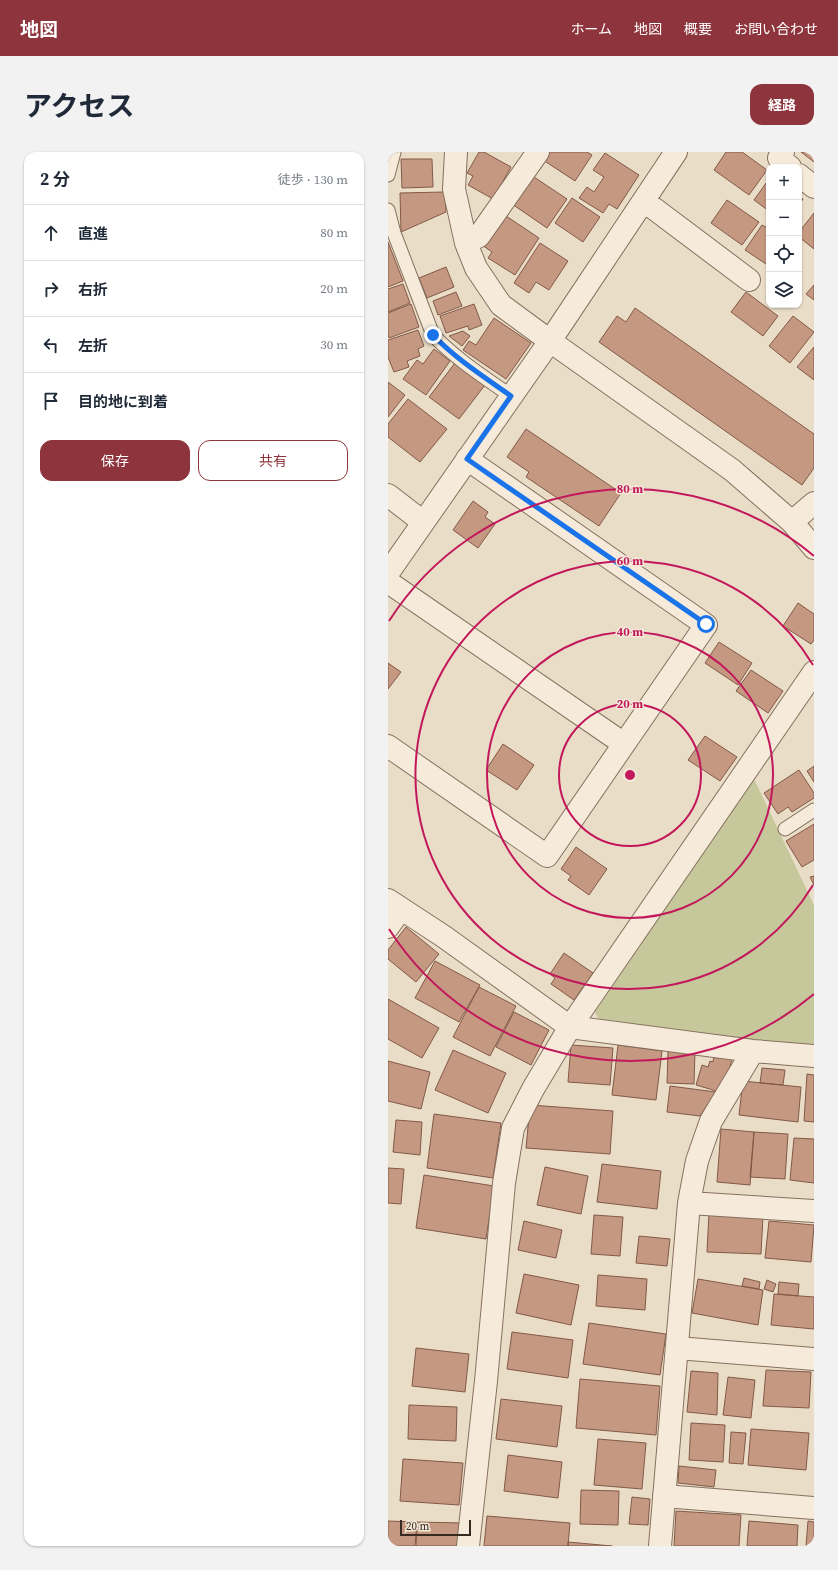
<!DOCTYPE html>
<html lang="ja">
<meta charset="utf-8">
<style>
body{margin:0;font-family:"Source Serif 4","Noto Sans JP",serif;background:#f2f2f3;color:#1f2937}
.controls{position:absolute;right:12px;top:12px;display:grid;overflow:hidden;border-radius:8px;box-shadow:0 1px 3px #0004}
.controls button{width:36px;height:36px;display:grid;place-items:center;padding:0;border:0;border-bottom:1px solid #e0e1e3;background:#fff;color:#1f2937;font:20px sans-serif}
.scale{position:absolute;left:12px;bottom:10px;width:71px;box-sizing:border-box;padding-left:4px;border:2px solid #372a21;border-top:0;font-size:11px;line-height:14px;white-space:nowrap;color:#372a21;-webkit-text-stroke:3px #f3e8d7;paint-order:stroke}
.stop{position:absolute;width:12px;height:12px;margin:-9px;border:3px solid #1a73e8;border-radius:50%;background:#fff}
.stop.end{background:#1a73e8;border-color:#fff;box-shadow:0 1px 4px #0008}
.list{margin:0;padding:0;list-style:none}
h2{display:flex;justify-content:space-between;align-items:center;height:52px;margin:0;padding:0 16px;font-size:17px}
h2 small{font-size:13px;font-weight:400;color:#747a83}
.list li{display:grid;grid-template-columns:26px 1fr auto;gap:12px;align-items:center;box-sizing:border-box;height:56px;padding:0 16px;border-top:1px solid #e0e1e3}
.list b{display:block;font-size:15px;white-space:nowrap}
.list em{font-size:13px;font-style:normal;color:#747a83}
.actions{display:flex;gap:8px;padding:12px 16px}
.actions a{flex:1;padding:9px 0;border:1px solid #8e343c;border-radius:12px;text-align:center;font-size:14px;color:#8e343c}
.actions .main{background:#8e343c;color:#fff}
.icon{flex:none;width:22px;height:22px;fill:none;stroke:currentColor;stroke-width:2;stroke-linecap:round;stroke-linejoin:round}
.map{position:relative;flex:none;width:426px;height:1394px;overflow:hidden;border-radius:12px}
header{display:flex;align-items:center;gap:24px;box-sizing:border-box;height:56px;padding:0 20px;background:#8e343c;color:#fff}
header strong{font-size:19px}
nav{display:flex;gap:22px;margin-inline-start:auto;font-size:14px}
.intro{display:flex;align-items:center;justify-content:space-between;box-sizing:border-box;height:96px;padding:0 24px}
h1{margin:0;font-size:28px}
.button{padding:10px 18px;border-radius:12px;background:#8e343c;color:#fff;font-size:14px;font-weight:700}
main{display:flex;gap:24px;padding:0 24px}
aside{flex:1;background:#fff;border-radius:12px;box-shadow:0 1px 3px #0004}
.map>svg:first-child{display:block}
.green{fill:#c6c89c}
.building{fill:#c59881;stroke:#825947}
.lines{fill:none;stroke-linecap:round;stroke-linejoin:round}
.service-casing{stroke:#85705e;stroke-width:15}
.minor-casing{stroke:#85705e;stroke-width:24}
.tertiary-casing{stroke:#85705e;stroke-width:24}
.service{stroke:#f6ebda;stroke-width:13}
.minor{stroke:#f6ebda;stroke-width:22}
.tertiary{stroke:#f6ebda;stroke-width:22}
.route{stroke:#1a73e8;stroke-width:5}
.ring{fill:none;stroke:#c2185b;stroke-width:2}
.centre{fill:#c2185b;stroke:#f3e8d7;stroke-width:2}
.ring-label{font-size:12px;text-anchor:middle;font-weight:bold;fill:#c2185b;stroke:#f3e8d7;stroke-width:3;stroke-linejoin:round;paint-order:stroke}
</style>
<header>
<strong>地図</strong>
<nav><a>ホーム</a><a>地図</a><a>概要</a><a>お問い合わせ</a></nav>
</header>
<div class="intro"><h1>アクセス</h1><a class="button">経路</a></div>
<main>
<aside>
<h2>2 分<small>徒歩 · 130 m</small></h2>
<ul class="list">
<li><svg class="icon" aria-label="ahead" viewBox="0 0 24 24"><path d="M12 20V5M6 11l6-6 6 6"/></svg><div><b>直進</b></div><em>80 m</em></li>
<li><svg class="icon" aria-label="right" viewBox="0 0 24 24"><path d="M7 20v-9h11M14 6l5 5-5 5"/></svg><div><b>右折</b></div><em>20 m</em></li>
<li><svg class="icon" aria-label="left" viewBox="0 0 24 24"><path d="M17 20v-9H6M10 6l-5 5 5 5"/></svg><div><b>左折</b></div><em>30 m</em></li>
<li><svg class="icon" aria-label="arrive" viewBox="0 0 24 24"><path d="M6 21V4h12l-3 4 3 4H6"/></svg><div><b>目的地に到着</b></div></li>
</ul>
<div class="actions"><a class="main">保存</a><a>共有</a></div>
</aside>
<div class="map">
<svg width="426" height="1394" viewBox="0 0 426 1394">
<rect width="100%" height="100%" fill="#eaddc8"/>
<path class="green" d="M 366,627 L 426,753 L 426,895 L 212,870 L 207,860 Z"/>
<path class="building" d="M 91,0 L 96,0 L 123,15 L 105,47 L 80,33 L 85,24 L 79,21 Z
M 161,0 L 199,0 L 204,3 L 187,29 L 155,8 Z
M 338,0 L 354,0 L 379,18 L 361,43 L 326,18 Z
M 413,0 L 426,0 L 426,10 Z
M 217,1 L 251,23 L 229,57 L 221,52 L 215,61 L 191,46 L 199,35 L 206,40 L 216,25 L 205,18 Z
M 13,7 L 44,7 L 45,35 L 14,36 Z
M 143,23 L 179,47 L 159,76 L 124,52 Z
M 381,27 L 381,59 L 366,48 Z
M 57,40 L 58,60 L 13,80 L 12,41 Z
M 411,45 L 415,47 L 411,53 Z
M 184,46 L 212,65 L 195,90 L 167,71 Z
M 339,48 L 371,70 L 354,93 L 323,71 Z
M 426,61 L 426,97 L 411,85 L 411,80 Z
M 115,62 L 151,86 L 127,123 L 100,106 L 104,100 L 94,93 Z
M 374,73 L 381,77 L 381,114 L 357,98 Z
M 0,90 L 15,129 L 0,135 Z
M 152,91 L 180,109 L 161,138 L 148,130 L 141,141 L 126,131 Z
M 58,115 L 66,135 L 39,146 L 31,126 Z
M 15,132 L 22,151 L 0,160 L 0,137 Z
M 426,133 L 426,148 L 418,142 Z
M 68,140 L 74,154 L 50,163 L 45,149 Z
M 358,140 L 390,164 L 375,184 L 343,160 Z
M 23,152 L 31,175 L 1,186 L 0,182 L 0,161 Z
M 86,152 L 94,173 L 81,178 L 80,174 L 58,181 L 52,164 Z
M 247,156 L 426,282 L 426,316 L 414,333 L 211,190 L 229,164 L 238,170 Z
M 405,164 L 426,180 L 402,211 L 381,194 Z
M 106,166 L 143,191 L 118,227 L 75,198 L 81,189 L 88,193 Z
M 30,178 L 36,194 L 30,197 L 32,204 L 19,209 L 21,215 L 6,220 L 0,205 L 0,188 Z
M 75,179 L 82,184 L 74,194 L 61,184 Z
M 426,195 L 426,228 L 409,215 Z
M 46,197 L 62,209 L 38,243 L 15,227 L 29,208 L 35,212 Z
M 67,211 L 97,233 L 71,267 L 41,245 Z
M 0,230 L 17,243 L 0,265 Z
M 20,247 L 59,277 L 32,310 L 0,285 L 0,272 Z
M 138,277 L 233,341 L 211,374 L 138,325 L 141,320 L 119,305 Z
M 85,349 L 100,360 L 97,365 L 107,372 L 90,396 L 65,378 Z
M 410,451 L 426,462 L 426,488 L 423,492 L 395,474 Z
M 331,490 L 364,511 L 350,533 L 317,511 Z
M 0,511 L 13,520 L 0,537 Z
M 363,518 L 395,539 L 380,561 L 348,539 Z
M 317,584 L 349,605 L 332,629 L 300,608 Z
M 115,592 L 146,613 L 129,638 L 98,618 Z
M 426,614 L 426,630 L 419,619 Z
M 411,618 L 426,641 L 426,646 L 404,660 L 400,655 L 390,662 L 376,641 Z
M 426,672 L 426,708 L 414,715 L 398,689 Z
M 188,695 L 219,717 L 201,743 L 180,728 L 183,724 L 173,717 Z
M 426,724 L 426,733 L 422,725 Z
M 18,775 L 51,802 L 28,830 L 0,807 L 0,798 Z
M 176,801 L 205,821 L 186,848 L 163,832 L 167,826 L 162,822 Z
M 47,809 L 92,833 L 71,870 L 27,846 Z
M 91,835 L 128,854 L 102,904 L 65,885 Z
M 0,847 L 51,876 L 34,906 L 0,887 Z
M 126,860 L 161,878 L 143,913 L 108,895 Z
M 183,893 L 225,896 L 222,933 L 180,930 Z
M 230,893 L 274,899 L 268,948 L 224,943 Z
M 65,898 L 118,921 L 100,961 L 47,938 Z
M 280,899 L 307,900 L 306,932 L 279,931 Z
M 326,903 L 344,907 L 335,941 L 308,933 L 314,913 L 320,915 L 322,909 L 325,910 Z
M 0,909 L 42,920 L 33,957 L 0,949 Z
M 374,916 L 397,918 L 395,933 L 372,931 Z
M 419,922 L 426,923 L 426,970 L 416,969 Z
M 355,929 L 413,935 L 410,970 L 351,963 Z
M 282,934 L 328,940 L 312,964 L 279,960 Z
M 142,953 L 225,959 L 222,1002 L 138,996 Z
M 46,962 L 113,971 L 105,1026 L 39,1016 Z
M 8,968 L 34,970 L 32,1003 L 5,1000 Z
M 333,977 L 366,980 L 362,1033 L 329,1030 Z
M 366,980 L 400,982 L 397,1027 L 362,1025 Z
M 406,986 L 426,987 L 426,1031 L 402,1028 Z
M 214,1012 L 273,1019 L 269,1057 L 209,1050 Z
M 157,1015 L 200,1024 L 193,1062 L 149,1053 Z
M 0,1016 L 16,1017 L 13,1052 L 0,1051 Z
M 36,1023 L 106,1034 L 98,1087 L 28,1076 Z
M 321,1061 L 375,1064 L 373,1102 L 319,1100 Z
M 206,1063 L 235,1065 L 232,1104 L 203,1102 Z
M 136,1069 L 174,1078 L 168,1106 L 130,1098 Z
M 381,1069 L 426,1073 L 423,1110 L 377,1106 Z
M 251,1084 L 282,1087 L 279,1114 L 248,1111 Z
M 136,1122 L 191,1133 L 183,1173 L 128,1161 Z
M 210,1123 L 259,1127 L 257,1158 L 208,1154 Z
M 356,1126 L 372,1130 L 371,1137 L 354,1134 Z
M 310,1127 L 375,1138 L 370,1173 L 304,1161 Z
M 379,1128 L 388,1132 L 385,1140 L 376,1137 Z
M 391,1130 L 411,1132 L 410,1144 L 390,1142 Z
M 386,1142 L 426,1145 L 426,1177 L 383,1173 Z
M 201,1171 L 278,1182 L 272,1223 L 195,1212 Z
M 124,1180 L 185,1188 L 180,1226 L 119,1217 Z
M 28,1196 L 81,1202 L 77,1240 L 24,1234 Z
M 378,1218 L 423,1220 L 421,1256 L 375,1254 Z
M 303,1219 L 330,1221 L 329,1263 L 299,1260 Z
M 340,1225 L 367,1228 L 363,1266 L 335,1263 Z
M 192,1227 L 272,1234 L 268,1283 L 188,1276 Z
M 113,1247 L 174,1254 L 169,1295 L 108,1287 Z
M 21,1253 L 69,1255 L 68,1289 L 20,1287 Z
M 303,1271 L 337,1273 L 335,1310 L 301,1308 Z
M 363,1277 L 421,1281 L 418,1318 L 360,1313 Z
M 343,1280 L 358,1281 L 355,1312 L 341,1311 Z
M 210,1287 L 258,1291 L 254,1337 L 206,1333 Z
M 120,1303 L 174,1310 L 170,1346 L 116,1339 Z
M 15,1307 L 75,1311 L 71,1353 L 12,1349 Z
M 291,1314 L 328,1318 L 326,1335 L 290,1331 Z
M 193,1338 L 231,1339 L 230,1373 L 192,1372 Z
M 244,1345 L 262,1347 L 260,1373 L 241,1372 Z
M 288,1359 L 353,1363 L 351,1394 L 286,1394 Z
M 99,1364 L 182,1371 L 180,1394 L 96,1394 Z
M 0,1369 L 29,1370 L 27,1394 L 0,1394 Z
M 361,1369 L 410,1373 L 409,1394 L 359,1394 Z
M 420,1369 L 426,1370 L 426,1394 L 418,1394 Z
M 29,1370 L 75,1371 L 75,1394 L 28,1394 Z
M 180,1390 L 224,1394 L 180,1394 Z"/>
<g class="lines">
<defs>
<path id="service" d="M 0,23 L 6,0
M 0,58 L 6,81 L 45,183 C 68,207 96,225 123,244
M 397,677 L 426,658"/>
<path id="minor" d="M 68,0 L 66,37 L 78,91 L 88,116 L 113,153 L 162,189 L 288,0
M 395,0 L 391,6 L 402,15
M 411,23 L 426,35
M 256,49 L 361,128
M 78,91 L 91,84 L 150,0
M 0,343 L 35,370
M 404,370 L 426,351
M 0,430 L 236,592
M 0,594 L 159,704 L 318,473 L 79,307
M 0,748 L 55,784 L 182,875 L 365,899 L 426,904
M 0,775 L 13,757
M 301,1051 L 426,1059
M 289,1196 L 426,1207
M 276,1344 L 426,1356
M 80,1394 L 98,1229 L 116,1031 L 125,976 L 145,937 L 182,875 L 426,520
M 272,1394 L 301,1051 L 309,1009 L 323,969 L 365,899"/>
<path id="tertiary" d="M 0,421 L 162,189 L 344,318 L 404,370 L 426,396"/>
</defs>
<use href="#service" class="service-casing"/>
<use href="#minor" class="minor-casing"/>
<use href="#tertiary" class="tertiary-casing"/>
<use href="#service" class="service"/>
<use href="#minor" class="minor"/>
<use href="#tertiary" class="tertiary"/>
</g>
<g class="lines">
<path class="route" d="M 45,183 C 68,207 96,225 123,244 L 79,307 L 318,472"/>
</g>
<g class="ring">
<circle cx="242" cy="623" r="71"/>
<circle cx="242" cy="623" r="143"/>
<path d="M425 733A214 214 0 1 1 425 513"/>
<path d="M426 842A286 286 0 0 1 1 777M1 469A286 286 0 0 1 426 404"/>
</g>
<circle cx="242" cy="623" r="6" class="centre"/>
<g class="ring-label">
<text x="242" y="341">80 m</text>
<text x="242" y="413">60 m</text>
<text x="242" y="484">40 m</text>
<text x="242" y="556">20 m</text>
</g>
</svg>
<div class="controls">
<button>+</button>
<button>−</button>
<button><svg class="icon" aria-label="locate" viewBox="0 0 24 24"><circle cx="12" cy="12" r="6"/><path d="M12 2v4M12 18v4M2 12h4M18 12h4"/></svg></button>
<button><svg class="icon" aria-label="layers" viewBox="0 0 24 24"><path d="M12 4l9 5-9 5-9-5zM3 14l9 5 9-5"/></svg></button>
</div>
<div class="scale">20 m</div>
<div class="stop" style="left:318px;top:472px"></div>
<div class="stop end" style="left:45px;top:183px"></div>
</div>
</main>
